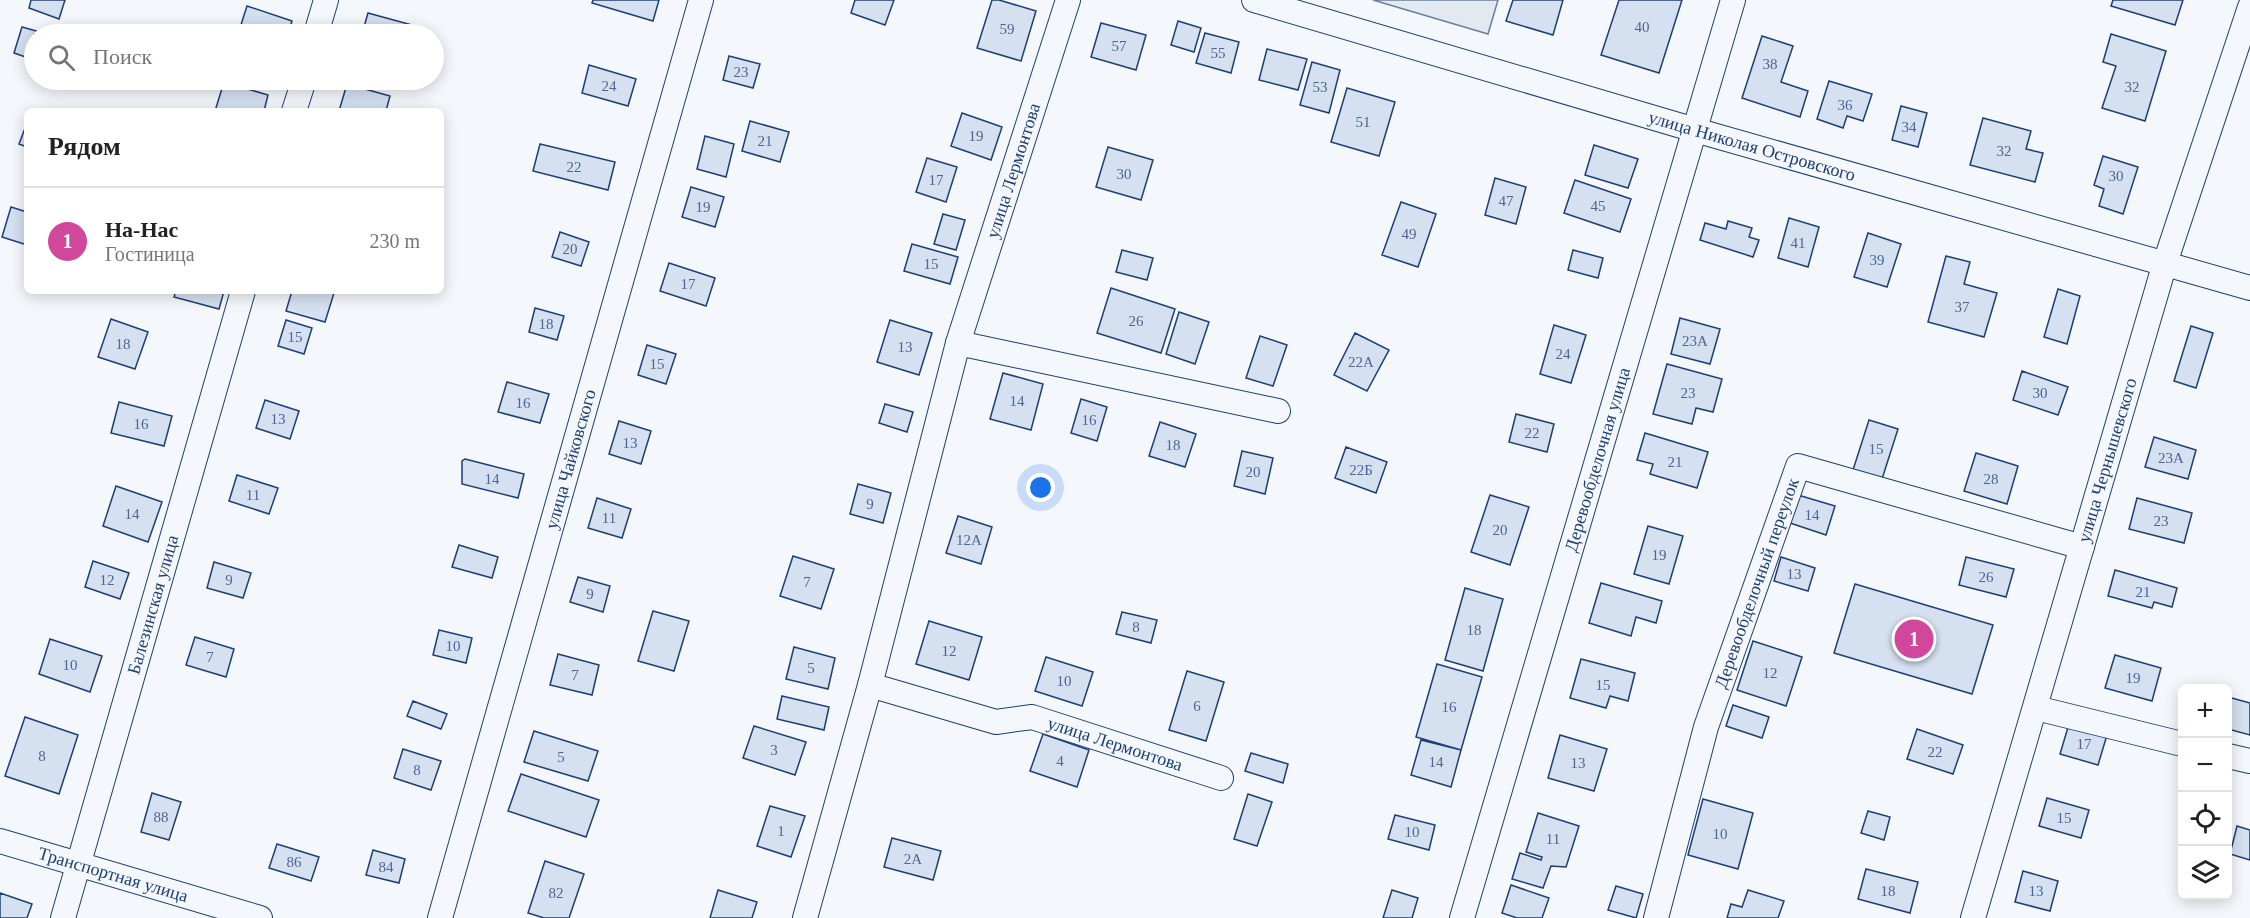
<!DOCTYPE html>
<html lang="ru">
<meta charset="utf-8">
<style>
body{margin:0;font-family:Georgia,serif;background:#f2f2f2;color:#222}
.controls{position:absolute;right:18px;bottom:18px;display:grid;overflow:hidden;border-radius:9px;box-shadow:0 3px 15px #0003}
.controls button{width:54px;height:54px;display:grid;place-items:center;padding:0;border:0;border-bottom:2px solid #e0e0e0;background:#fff;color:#222;font:30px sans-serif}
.you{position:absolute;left:1041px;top:488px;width:21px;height:21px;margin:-15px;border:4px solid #fff;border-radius:50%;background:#1a73e8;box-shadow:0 0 0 9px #1a73e833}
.badge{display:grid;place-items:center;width:39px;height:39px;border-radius:50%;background:#d93025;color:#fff;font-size:20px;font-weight:700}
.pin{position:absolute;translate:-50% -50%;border:3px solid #fff;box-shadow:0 2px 6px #0006}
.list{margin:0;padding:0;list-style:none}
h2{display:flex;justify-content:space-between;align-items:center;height:78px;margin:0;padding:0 24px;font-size:26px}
h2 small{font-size:20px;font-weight:400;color:#767676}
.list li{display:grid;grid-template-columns:39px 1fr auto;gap:18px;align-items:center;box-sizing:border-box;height:108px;padding:0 24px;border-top:2px solid #e0e0e0}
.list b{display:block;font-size:22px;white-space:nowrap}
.list p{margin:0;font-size:20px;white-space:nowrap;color:#767676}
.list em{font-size:20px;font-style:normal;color:#767676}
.icon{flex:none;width:33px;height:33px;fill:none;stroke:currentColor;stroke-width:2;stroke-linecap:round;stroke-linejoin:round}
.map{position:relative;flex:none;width:2250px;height:918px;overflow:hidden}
.search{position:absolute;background:#fff;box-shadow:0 3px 15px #0003;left:24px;top:24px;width:420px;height:66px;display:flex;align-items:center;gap:15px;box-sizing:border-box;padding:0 21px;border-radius:33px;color:#767676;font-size:22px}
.panel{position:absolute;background:#fff;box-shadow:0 3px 15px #0003;left:24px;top:108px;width:420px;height:186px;border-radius:9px}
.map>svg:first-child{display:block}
.green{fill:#e3e9f0;stroke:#687fa3;stroke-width:1.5}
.building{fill:#d5e0f0;stroke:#1d3f73;stroke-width:1.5}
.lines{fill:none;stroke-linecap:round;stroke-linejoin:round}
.minor-casing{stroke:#1d3f73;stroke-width:26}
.minor{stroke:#f4f7fb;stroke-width:24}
.labels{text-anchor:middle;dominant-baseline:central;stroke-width:4.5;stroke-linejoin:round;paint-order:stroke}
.number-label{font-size:15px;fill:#4b6792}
.street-label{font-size:18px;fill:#1d3f73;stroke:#f4f7fb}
</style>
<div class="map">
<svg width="2250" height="918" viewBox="0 0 2250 918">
<rect width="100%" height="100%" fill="#f4f7fb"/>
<path class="green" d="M 1373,0 L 1498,0 L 1488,34 Z"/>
<path class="building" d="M 31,0 L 65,0 L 59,19 L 29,8 Z
M 593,0 L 659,0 L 653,21 L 592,3 Z
M 855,0 L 894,0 L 885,25 L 851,13 Z
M 992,0 L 999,0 L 1036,11 L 1021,61 L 977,48 Z
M 1513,0 L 1563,0 L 1553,35 L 1506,21 Z
M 1619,0 L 1682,0 L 1659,73 L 1601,55 Z
M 2113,0 L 2183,0 L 2175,25 L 2111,6 Z
M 247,6 L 292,21 L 288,34 L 238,34 Z
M 368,13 L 412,25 L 409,34 L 362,34 Z
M 1178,21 L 1201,28 L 1194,52 L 1171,45 Z
M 1101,23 L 1146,35 L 1136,70 L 1091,57 Z
M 22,27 L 47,34 L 34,34 L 34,60 L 14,53 Z
M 1205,33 L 1239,42 L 1231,73 L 1196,63 Z
M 2111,34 L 2166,51 L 2145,121 L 2102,108 L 2116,66 L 2103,62 Z
M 1762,36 L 1793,46 L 1781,82 L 1808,91 L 1800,117 L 1742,98 Z
M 1267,49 L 1307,59 L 1298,90 L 1259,80 Z
M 729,56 L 760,64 L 753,88 L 723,80 Z
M 1312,62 L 1340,70 L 1329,113 L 1300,105 Z
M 589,65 L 636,79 L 628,106 L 582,93 Z
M 364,80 L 397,80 L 395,88 Z
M 1829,81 L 1872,94 L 1863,121 L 1847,116 L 1843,128 L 1817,119 Z
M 224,82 L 268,95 L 264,111 L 215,111 Z
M 347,84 L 390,96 L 386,111 L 339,111 Z
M 1347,88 L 1395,102 L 1379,156 L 1331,142 Z
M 1901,106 L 1927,113 L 1918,147 L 1892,140 Z
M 962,113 L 1002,127 L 991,160 L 951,146 Z
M 1983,118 L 2031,131 L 2026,149 L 2043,153 L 2035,182 L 1970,165 Z
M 750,121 L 789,132 L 780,162 L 742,151 Z
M 27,123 L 27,147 L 19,144 Z
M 705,136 L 734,144 L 726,177 L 697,169 Z
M 540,144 L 615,162 L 608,190 L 533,171 Z
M 1594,145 L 1638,159 L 1628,188 L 1585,175 Z
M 1108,147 L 1153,160 L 1141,200 L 1096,187 Z
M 2103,156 L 2138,167 L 2123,214 L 2099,206 L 2104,189 L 2094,185 Z
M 927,158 L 957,167 L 946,202 L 916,192 Z
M 1495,178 L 1526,187 L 1516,224 L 1485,215 Z
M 1575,180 L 1631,199 L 1620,232 L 1564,213 Z
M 691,187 L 724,197 L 715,227 L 682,217 Z
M 1401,202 L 1436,214 L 1418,267 L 1382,255 Z
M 11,207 L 27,212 L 27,245 L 2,237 Z
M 943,214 L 965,220 L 956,250 L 934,244 Z
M 1789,218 L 1819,227 L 1808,267 L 1778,258 Z
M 1728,221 L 1752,228 L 1749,237 L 1759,240 L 1753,257 L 1700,240 L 1705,223 L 1726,229 Z
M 560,232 L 589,242 L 581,266 L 552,257 Z
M 1868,233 L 1901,244 L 1887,287 L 1854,277 Z
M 912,244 L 958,257 L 950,284 L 904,271 Z
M 1122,250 L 1153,258 L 1147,280 L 1116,272 Z
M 1573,250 L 1603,258 L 1598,278 L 1568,270 Z
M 1946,256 L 1970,262 L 1964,284 L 1997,293 L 1984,337 L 1928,322 Z
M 669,263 L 715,278 L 706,306 L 660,291 Z
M 1111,288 L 1175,309 L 1161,353 L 1097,333 Z
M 2058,289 L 2080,296 L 2067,344 L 2044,337 Z
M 176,291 L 224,291 L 219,309 L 174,297 Z
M 292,291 L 327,291 L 334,293 L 325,322 L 286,311 Z
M 535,308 L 564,316 L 557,340 L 529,332 Z
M 1179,312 L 1209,322 L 1195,364 L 1166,354 Z
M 1680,318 L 1720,329 L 1710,364 L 1671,354 Z
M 111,319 L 148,332 L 135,369 L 98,357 Z
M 286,320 L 312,328 L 304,354 L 278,346 Z
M 890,320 L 932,333 L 919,375 L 877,362 Z
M 1554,325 L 1586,335 L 1571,383 L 1540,374 Z
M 2191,326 L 2213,333 L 2196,388 L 2174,381 Z
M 1355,333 L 1389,350 L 1367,391 L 1334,375 Z
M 1260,336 L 1287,345 L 1273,386 L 1246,378 Z
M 647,345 L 676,354 L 666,384 L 638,375 Z
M 1667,364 L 1722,379 L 1713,412 L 1696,408 L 1692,424 L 1653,414 Z
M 2022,371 L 2068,387 L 2058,415 L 2013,400 Z
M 1003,373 L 1043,384 L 1031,430 L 990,419 Z
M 507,382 L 549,394 L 540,423 L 498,412 Z
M 1081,399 L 1107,407 L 1097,441 L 1071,433 Z
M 265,400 L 299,411 L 290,439 L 256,428 Z
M 119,402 L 172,416 L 164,446 L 111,433 Z
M 885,404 L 913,412 L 907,432 L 879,423 Z
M 1516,414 L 1554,424 L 1547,452 L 1509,442 Z
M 1869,420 L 1898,429 L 1882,479 L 1853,470 Z
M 619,421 L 651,431 L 641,464 L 609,454 Z
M 1160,422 L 1196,434 L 1185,467 L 1149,456 Z
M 1645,433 L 1708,452 L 1697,488 L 1650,474 L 1653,464 L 1637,460 Z
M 2154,437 L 2196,450 L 2188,479 L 2145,467 Z
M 1346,447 L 1387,462 L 1376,493 L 1335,478 Z
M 1242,451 L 1273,458 L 1265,494 L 1234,486 Z
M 1976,453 L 2018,466 L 2007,504 L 1964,491 Z
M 465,459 L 524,474 L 518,498 L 462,484 L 462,461 Z
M 237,475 L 278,488 L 269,514 L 229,501 Z
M 858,484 L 891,493 L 883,523 L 850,514 Z
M 116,486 L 162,502 L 148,542 L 103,526 Z
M 1490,495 L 1529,507 L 1510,565 L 1471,552 Z
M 1798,495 L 1835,506 L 1826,535 L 1790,523 Z
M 597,498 L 631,509 L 622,538 L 588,528 Z
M 2137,498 L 2192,513 L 2184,543 L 2129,529 Z
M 958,516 L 992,527 L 981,564 L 946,553 Z
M 1648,526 L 1683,536 L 1669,584 L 1634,574 Z
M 459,545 L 498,557 L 492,578 L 452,567 Z
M 793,556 L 834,569 L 821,609 L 780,596 Z
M 1781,557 L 1815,568 L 1808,591 L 1774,581 Z
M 1966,557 L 2014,569 L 2006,597 L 1959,585 Z
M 93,561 L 129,573 L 120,599 L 85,587 Z
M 214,562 L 251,573 L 243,598 L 207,588 Z
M 2115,570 L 2177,588 L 2172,607 L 2154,602 L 2152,608 L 2108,596 Z
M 578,577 L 610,586 L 603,612 L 570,602 Z
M 1601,583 L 1662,601 L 1656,623 L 1636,617 L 1631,636 L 1589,623 Z
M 1855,584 L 1993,625 L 1972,694 L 1834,653 Z
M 1465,588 L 1503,599 L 1483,671 L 1445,660 Z
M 653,611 L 689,621 L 674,671 L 638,661 Z
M 1122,612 L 1157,620 L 1151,643 L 1116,634 Z
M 929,621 L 982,637 L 969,680 L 916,664 Z
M 439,630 L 472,638 L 466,663 L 433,655 Z
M 195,637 L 234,649 L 226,677 L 186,665 Z
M 50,639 L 102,656 L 90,692 L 39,674 Z
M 1753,641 L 1802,657 L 1786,706 L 1737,690 Z
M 794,647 L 835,658 L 828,689 L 786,679 Z
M 558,654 L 599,665 L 592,695 L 550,685 Z
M 2115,655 L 2161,668 L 2152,701 L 2105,688 Z
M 1046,657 L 1093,672 L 1082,706 L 1035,691 Z
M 1581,659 L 1635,673 L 1628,701 L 1610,696 L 1606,708 L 1570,698 Z
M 1437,664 L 1482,677 L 1461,750 L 1416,737 Z
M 1187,671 L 1224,682 L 1206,741 L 1169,730 Z
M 782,696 L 829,707 L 824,730 L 777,719 Z
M 2228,697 L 2250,703 L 2250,735 L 2228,729 Z
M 413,701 L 447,714 L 441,729 L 407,716 Z
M 1733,705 L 1769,717 L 1762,738 L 1726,726 Z
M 25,717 L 78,735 L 59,794 L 5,776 Z
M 2069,724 L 2107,735 L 2098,765 L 2060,754 Z
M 754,726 L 806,742 L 795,775 L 743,758 Z
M 1917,729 L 1963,745 L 1953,774 L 1907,759 Z
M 534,731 L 598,751 L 588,781 L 524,762 Z
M 1043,734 L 1089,750 L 1077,787 L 1030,771 Z
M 1560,735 L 1607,749 L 1594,791 L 1548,778 Z
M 1421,740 L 1461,750 L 1451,787 L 1411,775 Z
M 403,749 L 441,761 L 431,790 L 394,778 Z
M 1251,753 L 1288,764 L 1283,783 L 1245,771 Z
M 521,774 L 599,800 L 586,837 L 508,811 Z
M 152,793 L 181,802 L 169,840 L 141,832 Z
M 1248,794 L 1272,802 L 1257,846 L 1234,839 Z
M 2047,798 L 2089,810 L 2081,838 L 2039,826 Z
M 1703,799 L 1753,813 L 1738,869 L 1688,855 Z
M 770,806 L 805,816 L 791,857 L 757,846 Z
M 1868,811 L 1890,817 L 1884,840 L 1861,833 Z
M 1538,813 L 1579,826 L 1566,867 L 1551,866 L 1543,888 L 1512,879 L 1520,853 L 1541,860 L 1542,857 L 1526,852 Z
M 1395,815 L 1435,825 L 1429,850 L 1388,839 Z
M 2237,826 L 2250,830 L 2250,860 L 2230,854 Z
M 892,838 L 941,851 L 933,880 L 884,867 Z
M 277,844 L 319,857 L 311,881 L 269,868 Z
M 373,850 L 405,859 L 399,883 L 366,875 Z
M 545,861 L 584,874 L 569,918 L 544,918 L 528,913 Z
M 1866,869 L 1918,882 L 1910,913 L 1858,899 Z
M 2023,871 L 2058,881 L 2050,911 L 2015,902 Z
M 1511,885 L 1549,898 L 1542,918 L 1517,918 L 1502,913 Z
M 1616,886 L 1643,894 L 1636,918 L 1608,910 Z
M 718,890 L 757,902 L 752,918 L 710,918 Z
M 1392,890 L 1418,898 L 1412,918 L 1383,918 Z
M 1748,890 L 1784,901 L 1778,918 L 1727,918 L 1731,904 L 1742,907 Z
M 0,893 L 32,904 L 27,918 L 0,918 Z"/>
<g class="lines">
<defs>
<g id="minor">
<path id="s1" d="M 1254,0 L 1695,130 L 2250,288"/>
<path d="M 316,34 L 326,0"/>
<path d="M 294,111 L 304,80"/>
<path d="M 958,343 L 1278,411"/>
<path id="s2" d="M 870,685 L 996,722 L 1032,717 L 1221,778"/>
<path d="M 2036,708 L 2182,744"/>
<path d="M 2228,756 L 2250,761"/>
<path id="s3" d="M 0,841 L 260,918"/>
<path id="s4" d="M 63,918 L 243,291"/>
<path id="s5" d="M 440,918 L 701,0"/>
<path id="s6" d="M 805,918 L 870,685 L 958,343 L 1068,0"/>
<path id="s7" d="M 1462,918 L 1733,0"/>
<path id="s8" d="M 1656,918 L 1706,727 L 1798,466 L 2082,547"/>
<path id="s9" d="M 1973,918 L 2165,263 L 2250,7"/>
</g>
</defs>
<use href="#minor" class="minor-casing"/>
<use href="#minor" class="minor"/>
</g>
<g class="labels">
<g class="number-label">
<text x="1642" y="27">40</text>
<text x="1007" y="29">59</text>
<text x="1119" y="46">57</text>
<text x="1218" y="53">55</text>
<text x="1770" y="64">38</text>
<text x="741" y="72">23</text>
<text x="609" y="86">24</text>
<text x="1320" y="87">53</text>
<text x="2132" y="87">32</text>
<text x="1845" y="105">36</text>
<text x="1363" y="122">51</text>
<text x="1909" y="127">34</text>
<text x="976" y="136">19</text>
<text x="765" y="141">21</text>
<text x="2004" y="151">32</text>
<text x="574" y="167">22</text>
<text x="1124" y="174">30</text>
<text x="2116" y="176">30</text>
<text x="936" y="180">17</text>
<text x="1506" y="201">47</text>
<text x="1598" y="206">45</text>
<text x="703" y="207">19</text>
<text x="1409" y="234">49</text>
<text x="1798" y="243">41</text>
<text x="570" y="249">20</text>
<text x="1877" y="260">39</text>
<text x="931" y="264">15</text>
<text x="688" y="284">17</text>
<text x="1962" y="307">37</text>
<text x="1136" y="321">26</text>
<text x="546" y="324">18</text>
<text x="295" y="337">15</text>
<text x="1695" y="341">23А</text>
<text x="123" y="344">18</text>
<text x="905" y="347">13</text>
<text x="1563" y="354">24</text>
<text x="1361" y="362">22А</text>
<text x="657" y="364">15</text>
<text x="1688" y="393">23</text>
<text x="2040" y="393">30</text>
<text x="1017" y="401">14</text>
<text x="523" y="403">16</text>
<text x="278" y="419">13</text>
<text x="1089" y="420">16</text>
<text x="141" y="424">16</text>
<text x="1532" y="433">22</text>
<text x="630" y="443">13</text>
<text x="1173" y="445">18</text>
<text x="1876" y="449">15</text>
<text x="2171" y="458">23А</text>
<text x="1675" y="462">21</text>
<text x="1361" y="470">22Б</text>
<text x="1253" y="472">20</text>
<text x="492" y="479">14</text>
<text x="1991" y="479">28</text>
<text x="253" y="495">11</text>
<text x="870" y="504">9</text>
<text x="132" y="514">14</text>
<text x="1812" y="515">14</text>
<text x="609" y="518">11</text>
<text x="2161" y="521">23</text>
<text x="1500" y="530">20</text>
<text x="969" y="540">12А</text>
<text x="1659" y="555">19</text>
<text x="1794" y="574">13</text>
<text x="1986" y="577">26</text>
<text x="107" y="580">12</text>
<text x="229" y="580">9</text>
<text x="807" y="582">7</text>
<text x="2143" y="592">21</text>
<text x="590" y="594">9</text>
<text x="1136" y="627">8</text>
<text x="1474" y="630">18</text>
<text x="453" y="646">10</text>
<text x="949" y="651">12</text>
<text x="210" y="657">7</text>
<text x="70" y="665">10</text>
<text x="811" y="668">5</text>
<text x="1770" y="673">12</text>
<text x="575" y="675">7</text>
<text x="2133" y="678">19</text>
<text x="1064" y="681">10</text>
<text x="1603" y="685">15</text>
<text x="1197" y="706">6</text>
<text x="1449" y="707">16</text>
<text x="2084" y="744">17</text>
<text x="774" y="750">3</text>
<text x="1935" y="752">22</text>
<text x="42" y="756">8</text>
<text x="561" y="757">5</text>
<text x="1060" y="761">4</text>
<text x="1436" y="762">14</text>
<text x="1578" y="763">13</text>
<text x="417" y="770">8</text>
<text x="161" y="817">88</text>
<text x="2064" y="818">15</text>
<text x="781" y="831">1</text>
<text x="1412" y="832">10</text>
<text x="1720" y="834">10</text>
<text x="1553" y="839">11</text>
<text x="913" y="859">2А</text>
<text x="294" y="862">86</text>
<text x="386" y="867">84</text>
<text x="1888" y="891">18</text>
<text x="2036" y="891">13</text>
<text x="556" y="893">82</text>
</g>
<g class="street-label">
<text stroke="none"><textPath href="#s1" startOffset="519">улица Николая Островского</textPath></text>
<text stroke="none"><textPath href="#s6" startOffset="776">улица Лермонтова</textPath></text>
<text stroke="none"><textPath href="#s5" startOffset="477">улица Чайковского</textPath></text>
<text stroke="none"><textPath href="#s7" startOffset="478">Деревообделочная улица</textPath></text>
<text stroke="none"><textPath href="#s9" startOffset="477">улица Чернышевского</textPath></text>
<text stroke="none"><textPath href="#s8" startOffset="350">Деревообделочный переулок</textPath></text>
<text stroke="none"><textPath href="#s4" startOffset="326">Балезинская улица</textPath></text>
<text stroke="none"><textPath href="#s2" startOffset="255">улица Лермонтова</textPath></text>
<text stroke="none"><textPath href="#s3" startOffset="118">Транспортная улица</textPath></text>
</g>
</g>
</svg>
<div class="controls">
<button>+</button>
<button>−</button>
<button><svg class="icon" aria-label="locate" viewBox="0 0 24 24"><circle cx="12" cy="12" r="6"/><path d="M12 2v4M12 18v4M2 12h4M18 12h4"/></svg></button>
<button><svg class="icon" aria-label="layers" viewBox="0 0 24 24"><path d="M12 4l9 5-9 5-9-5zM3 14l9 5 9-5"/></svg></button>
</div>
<div class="you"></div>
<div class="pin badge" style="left:1914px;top:639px;background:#d1479c">1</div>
<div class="search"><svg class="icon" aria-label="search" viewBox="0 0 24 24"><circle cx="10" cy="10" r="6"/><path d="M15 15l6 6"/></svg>Поиск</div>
<section class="panel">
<h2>Рядом<small></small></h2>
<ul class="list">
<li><span class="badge" style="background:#d1479c">1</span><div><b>На-Нас</b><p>Гостиница</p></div><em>230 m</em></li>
</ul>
</section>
</div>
